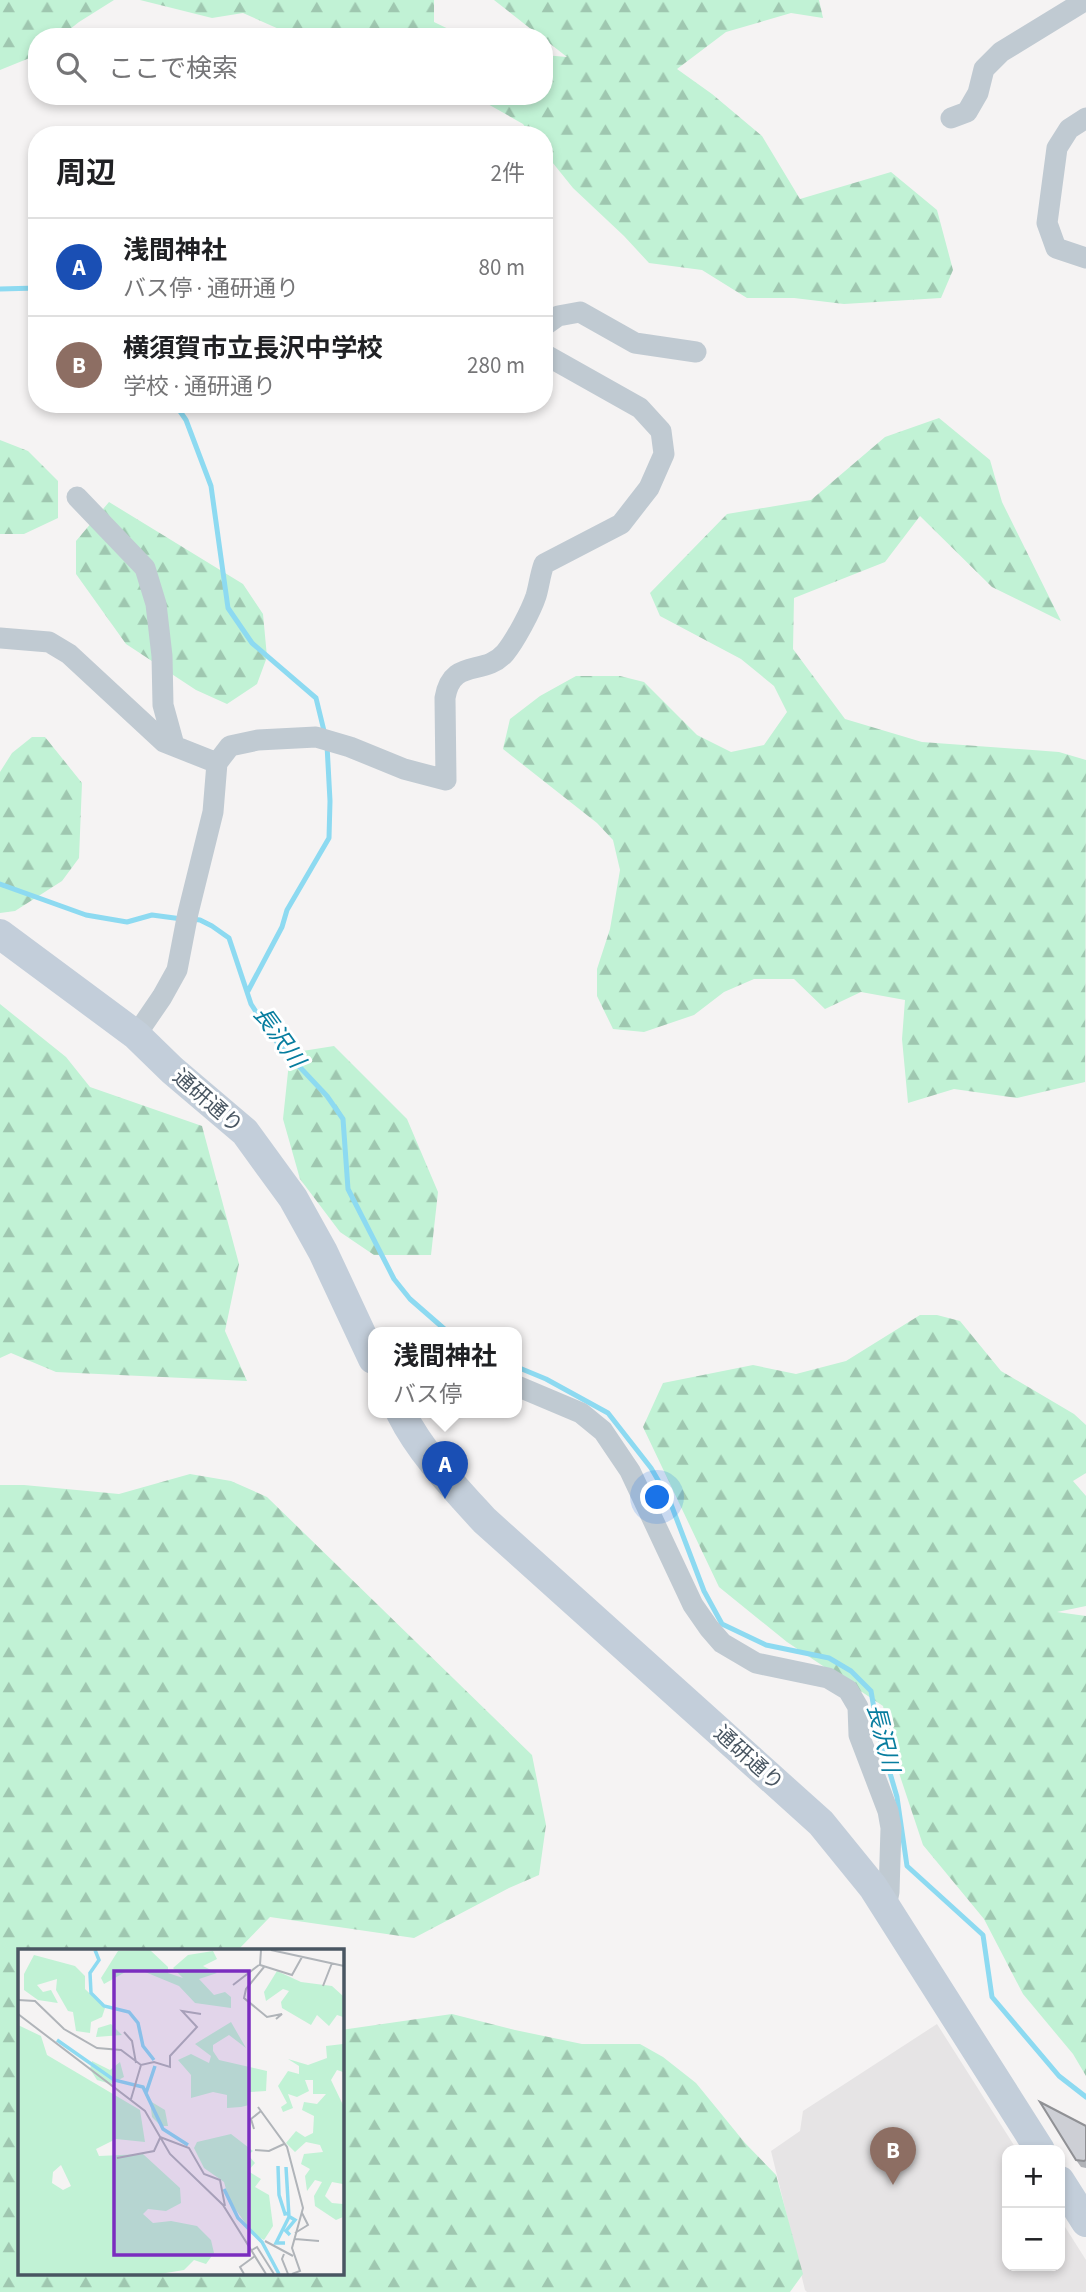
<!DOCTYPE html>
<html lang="ja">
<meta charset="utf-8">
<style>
body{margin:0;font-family:"Source Sans 3","Noto Sans JP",sans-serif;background:#f2f2f2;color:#202124}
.controls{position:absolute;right:21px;bottom:21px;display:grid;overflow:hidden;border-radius:14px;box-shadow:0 4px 10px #0003}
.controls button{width:63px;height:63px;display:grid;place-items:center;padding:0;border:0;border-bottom:2px solid #e0e0e0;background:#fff;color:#202124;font:35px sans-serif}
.you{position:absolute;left:658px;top:1498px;width:24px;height:24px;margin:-18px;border:5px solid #fff;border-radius:50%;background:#1a73e8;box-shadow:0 0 0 10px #1a73e833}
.badge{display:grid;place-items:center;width:46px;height:46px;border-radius:50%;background:#0b8043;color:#fff;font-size:23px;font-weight:700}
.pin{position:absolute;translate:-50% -58px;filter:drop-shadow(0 2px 4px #0008)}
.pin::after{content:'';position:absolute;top:37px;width:24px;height:21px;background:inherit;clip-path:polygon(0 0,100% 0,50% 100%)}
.popup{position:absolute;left:368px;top:1327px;width:154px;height:91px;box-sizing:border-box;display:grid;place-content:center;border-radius:14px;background:#fff;filter:drop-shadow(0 2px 5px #0005);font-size:23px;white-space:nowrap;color:#757577}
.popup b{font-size:26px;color:#202124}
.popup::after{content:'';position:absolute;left:50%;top:100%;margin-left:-14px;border:14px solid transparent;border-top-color:#fff}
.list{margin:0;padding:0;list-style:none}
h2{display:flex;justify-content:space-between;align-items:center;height:91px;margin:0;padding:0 28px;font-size:30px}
h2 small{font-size:23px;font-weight:400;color:#757577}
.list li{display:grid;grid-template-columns:46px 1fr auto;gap:21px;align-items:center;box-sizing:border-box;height:98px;padding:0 28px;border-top:2px solid #e0e0e0}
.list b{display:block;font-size:26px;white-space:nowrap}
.list p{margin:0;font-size:23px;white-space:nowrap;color:#757577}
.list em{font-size:23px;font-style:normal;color:#757577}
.icon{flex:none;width:38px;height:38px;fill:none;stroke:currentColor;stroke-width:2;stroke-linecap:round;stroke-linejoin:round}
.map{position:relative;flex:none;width:1086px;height:2292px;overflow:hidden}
.search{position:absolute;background:#fff;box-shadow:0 4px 10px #0003;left:28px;top:28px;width:525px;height:77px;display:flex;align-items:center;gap:18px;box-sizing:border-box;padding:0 24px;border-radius:28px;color:#757577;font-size:26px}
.panel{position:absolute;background:#fff;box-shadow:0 4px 10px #0003;left:28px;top:126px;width:525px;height:287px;border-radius:28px}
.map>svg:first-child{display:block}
.education{fill:#e6e4e5}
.forest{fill:url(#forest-firs)}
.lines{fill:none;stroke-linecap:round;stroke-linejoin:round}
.stream{stroke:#8ddaf1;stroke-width:5}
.street{stroke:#c0cad2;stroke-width:21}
.secondary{stroke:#c3ceda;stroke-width:30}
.wall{fill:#b0b2b7}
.building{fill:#cdcfd5;stroke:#909195;stroke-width:2}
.labels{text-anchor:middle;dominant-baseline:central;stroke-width:6;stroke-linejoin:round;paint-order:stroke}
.street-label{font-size:21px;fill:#495662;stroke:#fff}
.water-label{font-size:23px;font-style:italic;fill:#077d9f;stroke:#fff}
.inset-river{fill:none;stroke:#8ddaf1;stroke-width:3.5}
.inset-road{fill:none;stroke:#b0b4b9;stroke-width:2}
.view{fill:#7b2cbf;fill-opacity:0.15;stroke:#7b2cbf;stroke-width:3.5}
.inset-edge{fill:none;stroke:#495662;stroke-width:3.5}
</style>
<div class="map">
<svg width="1086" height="2292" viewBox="0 0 1086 2292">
<defs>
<pattern id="forest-firs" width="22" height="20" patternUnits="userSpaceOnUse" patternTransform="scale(1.75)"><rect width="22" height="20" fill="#c1f2d5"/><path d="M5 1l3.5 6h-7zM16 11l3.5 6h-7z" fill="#9fc7b0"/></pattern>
</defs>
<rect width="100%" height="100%" fill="#f5f3f3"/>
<path class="education" d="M 937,2024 L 1017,2150 L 1007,2150 L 1007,2266 L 1060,2266 L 1060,2219 L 1086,2260 L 1086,2292 L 807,2292 L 805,2290 L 771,2151 L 800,2131 L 803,2111 Z"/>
<path class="forest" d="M 0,0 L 114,0 L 79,22 L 60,37 L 37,37 L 37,55 L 0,70 Z
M 140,0 L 434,0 L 434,22 L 465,37 L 297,37 L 243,13 L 212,18 Z
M 494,0 L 819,0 L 823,18 L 791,13 L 726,32 L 677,69 L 712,94 L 762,136 L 800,199 L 891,172 L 937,210 L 953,270 L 941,298 L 844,304 L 794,298 L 747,298 L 702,270 L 649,263 L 624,236 L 573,188 L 544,152 L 544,135 L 531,135 L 523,124 L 486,103 L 434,104 L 406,96 L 544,96 L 544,55 L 567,57 L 544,39 L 544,37 L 541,37 Z
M 939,418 L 990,460 L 1002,502 L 1061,621 L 992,587 L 920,516 L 885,562 L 794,598 L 793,649 L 845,719 L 922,742 L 1059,752 L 1086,760 L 1085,1082 L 1017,1098 L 954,1089 L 908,1103 L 902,1039 L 905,1000 L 861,992 L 825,1009 L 794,979 L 754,979 L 724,992 L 694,1015 L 644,1032 L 613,1029 L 597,996 L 597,969 L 610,929 L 620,870 L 613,840 L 597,823 L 503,749 L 510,719 L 540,696 L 576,676 L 620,676 L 644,682 L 697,735 L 731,752 L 764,745 L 787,712 L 774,686 L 741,659 L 660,616 L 650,593 L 727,514 L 811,500 L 885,437 Z
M 0,440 L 28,451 L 58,481 L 58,518 L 24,534 L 0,534 Z
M 109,502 L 243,584 L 263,614 L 267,657 L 257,684 L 227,704 L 196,690 L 126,644 L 76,574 L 76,541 Z
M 32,737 L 45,737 L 82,783 L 79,858 L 62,881 L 15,911 L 0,913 L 0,772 L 12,753 Z
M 0,1004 L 66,1057 L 90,1087 L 202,1126 L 239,1264 L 225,1331 L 247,1381 L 56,1372 L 11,1353 L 0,1358 Z
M 334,1046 L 407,1119 L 438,1192 L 431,1255 L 374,1255 L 340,1232 L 300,1179 L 283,1119 L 290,1053 Z
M 920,1315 L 937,1315 L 960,1321 L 1001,1371 L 1074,1414 L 1086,1425 L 1086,1473 L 1073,1481 L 1086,1496 L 1086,1606 L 1057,1612 L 1086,1616 L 1086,2076 L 1073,2054 L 1023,1994 L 984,1919 L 923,1845 L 895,1761 L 883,1706 L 787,1642 L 719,1587 L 643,1427 L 663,1383 L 753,1365 L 796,1374 L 846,1361 Z
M 190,1474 L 231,1481 L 267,1497 L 532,1755 L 546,1825 L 539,1875 L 509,1888 L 414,1938 L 270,1917 L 237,1951 L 19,1951 L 19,2273 L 341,2273 L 341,2030 L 452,2014 L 515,2030 L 582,2044 L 640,2044 L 663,2057 L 696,2083 L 745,2143 L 776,2175 L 803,2274 L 790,2292 L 0,2292 L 0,1485 L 24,1485 L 119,1494 Z"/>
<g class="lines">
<path class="stream" d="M 0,289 L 37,288
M 175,404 L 186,420 L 211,486 L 228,608 L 252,643 L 316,698 L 325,735
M 0,884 L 86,915 L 127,922 L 152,915 L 182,919
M 192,919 L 200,920 L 212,926 L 229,938 L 251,1004 L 258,1015 L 279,1045 L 327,1096 L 343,1119 L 348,1189 L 394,1279 L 410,1299 L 449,1333
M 248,991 L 282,927 L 287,910 L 329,838 L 330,801 L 327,745
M 517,1367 L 546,1379 L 608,1413 L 651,1468 L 669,1499 L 704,1591 L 722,1624 L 766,1645 L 829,1658 L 851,1671 L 871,1691 L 878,1732 L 897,1797 L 907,1866 L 983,1935 L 992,1997 L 1059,2076 L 1086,2097"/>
<path class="street" d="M 951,118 L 967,112 L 978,93 L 984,69 L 1001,52 L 1086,0
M 1086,118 L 1069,129 L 1057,148 L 1047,223 L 1056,248 L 1086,258
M 544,326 L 558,316 L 580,312 L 635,343 L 696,352
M 77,497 L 145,568 L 156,604 L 162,656 L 163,705 L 174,745
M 0,638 L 49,642 L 69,654 L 164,742 L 217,763 L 230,746 L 258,740 L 316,737 L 350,747 L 404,769 L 446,780 L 445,698 C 452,657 484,677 505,653 C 515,641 531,611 536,596 C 539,586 540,575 544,564 L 621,524 L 649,488 L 664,454 L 661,431 L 640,408 L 544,354
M 136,1035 L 162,997 L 177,970 L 188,913 L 213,812 L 217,763
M 517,1386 L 581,1413 L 603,1431 L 630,1471 L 693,1605 L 709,1628 L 722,1643 L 756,1663 L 828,1678 L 848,1690 L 858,1707 L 859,1735 L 888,1811 L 891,1828 L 889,1892 L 886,1907"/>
<path class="secondary" d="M 0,934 L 136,1035 L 172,1070 L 245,1132 L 293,1198 L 323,1252 L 373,1359
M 401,1413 C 421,1453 454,1487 484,1520 L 821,1823 L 873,1887 L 1040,2150
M 1060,2181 L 1086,2222"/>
</g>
<path class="wall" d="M 1086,2126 L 1086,2168 L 1081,2167 L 1076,2160 Z"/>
<path class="building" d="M 1040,2102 L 1086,2126 L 1086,2160 L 1084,2161 L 1076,2160 Z"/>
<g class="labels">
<g class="street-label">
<text transform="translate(208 1101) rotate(41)">通研通り</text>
<text transform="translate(749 1758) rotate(42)">通研通り</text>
</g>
<g class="water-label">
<text transform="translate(279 1037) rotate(54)">長沢川</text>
<text transform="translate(883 1738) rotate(76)">長沢川</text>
</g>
</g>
<g transform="translate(18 1949)">
<rect width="326" height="326" fill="#f5f3f3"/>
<path d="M 132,1 L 150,18 L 150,24 L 165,29 L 155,19 L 170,6 L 195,2 L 199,10 L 185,17 L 199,24 L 181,30 L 196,46 L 207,43 L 213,48 L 213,59 L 177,54 L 161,37 L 127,23 L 111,21 L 86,35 L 83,29 L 100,2 ZM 16,6 L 57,17 L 67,27 L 67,40 L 87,59 L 84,68 L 73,73 L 72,84 L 58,82 L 55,63 L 50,62 L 38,41 L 39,30 L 19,36 L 25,43 L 33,41 L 40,54 L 20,51 L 6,41 L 6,25 ZM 259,22 L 283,33 L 314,37 L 325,47 L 325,68 L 319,66 L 311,77 L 299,66 L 293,76 L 264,59 L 263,53 L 271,42 L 265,40 L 248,52 L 246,43 ZM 213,73 L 228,99 L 211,86 L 195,96 L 195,102 L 201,111 L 249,122 L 248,142 L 232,143 L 231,156 L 223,158 L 209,159 L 209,146 L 195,143 L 173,149 L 173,126 L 160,111 L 173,105 L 191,114 L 193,107 L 177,95 ZM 93,75 L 104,86 L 78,88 L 80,79 ZM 0,76 L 23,87 L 29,106 L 122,161 L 127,193 L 98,190 L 78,200 L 81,207 L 125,205 L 162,239 L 163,254 L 148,262 L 130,260 L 125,265 L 135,274 L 153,272 L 179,277 L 193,291 L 196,304 L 188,315 L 176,311 L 166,321 L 142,325 L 0,325 ZM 43,216 L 53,237 L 45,241 L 34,234 L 35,223 ZM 325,95 L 325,123 L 319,121 L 313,131 L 325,156 L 325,235 L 314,233 L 307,247 L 314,254 L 325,255 L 325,268 L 318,271 L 297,257 L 296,247 L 304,233 L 297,231 L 289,242 L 287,227 L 292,220 L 283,215 L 286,205 L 305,203 L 302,196 L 288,193 L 277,203 L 268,194 L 278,182 L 287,188 L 295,184 L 296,167 L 284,161 L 286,153 L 299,155 L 308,145 L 295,145 L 295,131 L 287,131 L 291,142 L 279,148 L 270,145 L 275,159 L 265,163 L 263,158 L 269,154 L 260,137 L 270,122 L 281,125 L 281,117 L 270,110 L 290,116 L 309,109 L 308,97 ZM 74,112 L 92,121 L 102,113 L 106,128 L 93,135 L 79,131 L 72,120 ZM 132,152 L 147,161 L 150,177 L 143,177 L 134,168 ZM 213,185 L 235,202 L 230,206 L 237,214 L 230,222 L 243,230 L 237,238 L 251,246 L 255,277 L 246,291 L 235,285 L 211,251 L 206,233 L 186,219 L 176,199 L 179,193 Z" fill="#c1f2d5" fill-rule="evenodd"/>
<path class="inset-river" d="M 77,1 L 81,11 L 72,24 L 73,44 L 86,57 L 111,63 L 120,74 L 125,97 L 136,111M 39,91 L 96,131 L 125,138 L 145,180 L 170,196M 128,144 L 137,117M 260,217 L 261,246 L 267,265 L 271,264M 206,240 L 220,269 L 244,293 L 261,325M 272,286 L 268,282 L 277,271 L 272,268M 267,294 L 258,294 L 271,268 L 268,218"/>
<path class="inset-road" d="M 243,1 L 242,16 L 274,26 L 284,8M 253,1 L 326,17M 246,18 L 228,40 L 226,49 L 249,68 L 264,65 L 258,70M 215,36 L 241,16M 305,37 L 314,14M 0,51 L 17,52 L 46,80 L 79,99 L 103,101 L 123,116 L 136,113 L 152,118 L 152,107 L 179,78 L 164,62 L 183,65M 0,65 L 127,162 L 152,205 L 205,256 L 248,325M 106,83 L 114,92 L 118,114M 113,150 L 123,116M 240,158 L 269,198 L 285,259 L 274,299 L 282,322 L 274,325M 236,180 L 233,170 L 243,162M 142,188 L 171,199 L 186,225 L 202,231 L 207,257M 237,201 L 251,202 L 266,195M 99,209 L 136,202 L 142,189M 277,284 L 290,276 L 284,264M 277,290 L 301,292M 247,292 L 275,307M 234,301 L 239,298 L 256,325M 266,305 L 264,310 L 270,325M 226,325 L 222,318 L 237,307"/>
<path class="view" d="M 96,22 L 231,22 L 231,306 L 96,306 Z"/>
<rect width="326" height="326" class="inset-edge"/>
</g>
</svg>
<div class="controls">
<button>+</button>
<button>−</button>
</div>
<div class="you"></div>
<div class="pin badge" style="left:445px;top:1499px;background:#1a4fb4">A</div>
<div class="popup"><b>浅間神社</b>バス停</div>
<div class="pin badge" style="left:893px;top:2185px;background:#8d6e63">B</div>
<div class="search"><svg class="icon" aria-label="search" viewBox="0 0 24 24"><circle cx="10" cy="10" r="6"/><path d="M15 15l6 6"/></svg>ここで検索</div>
<section class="panel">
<h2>周辺<small>2件</small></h2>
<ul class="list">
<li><span class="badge" style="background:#1a4fb4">A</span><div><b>浅間神社</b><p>バス停 · 通研通り</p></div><em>80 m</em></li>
<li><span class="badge" style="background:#8d6e63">B</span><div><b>横須賀市立長沢中学校</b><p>学校 · 通研通り</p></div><em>280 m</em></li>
</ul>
</section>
</div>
